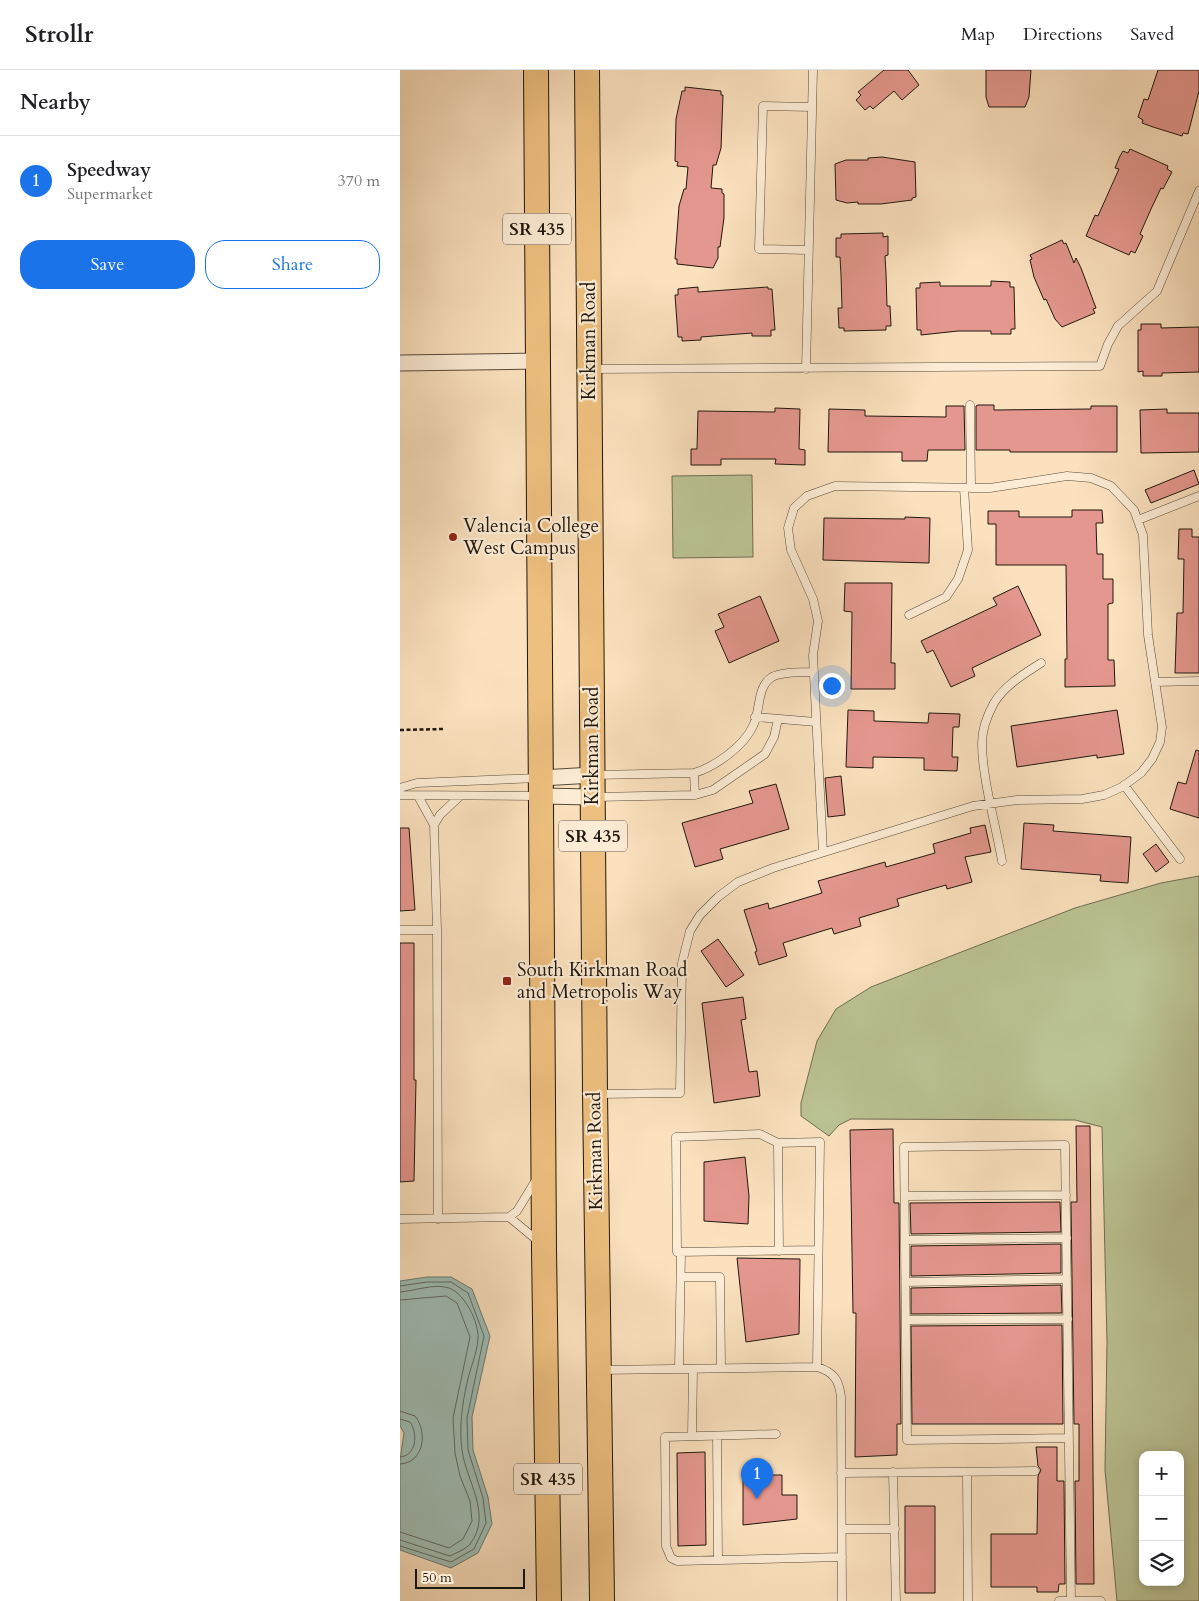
<!DOCTYPE html>
<meta charset="utf-8">
<style>
body{margin:0;font-family:Cardo,serif;background:#f2f2f2;color:#202124}
.controls{position:absolute;right:15px;bottom:15px;display:grid;overflow:hidden;border-radius:10px;box-shadow:0 2px 8px #0003}
.controls button{width:45px;height:45px;display:grid;place-items:center;padding:0;border:0;border-bottom:1px solid #e0e0e0;background:#fff;color:#202124;font:25px sans-serif}
.scale{position:absolute;left:15px;bottom:12px;width:110px;box-sizing:border-box;padding-left:5px;border:2px solid #20170e;border-top:0;font-size:14px;line-height:18px;white-space:nowrap;color:#20170e;-webkit-text-stroke:4px #fcecd5;paint-order:stroke}
.you{position:absolute;left:431px;top:615px;width:18px;height:18px;margin:-12px;border:4px solid #fff;border-radius:50%;background:#1a73e8;box-shadow:0 0 0 8px #1a73e833}
.badge{display:grid;place-items:center;width:32px;height:32px;border-radius:50%;background:#1a73e8;color:#fff;font-size:16px;font-weight:700}
.pin{position:absolute;translate:-50% -41px;filter:drop-shadow(0 1px 2px #0008)}
.pin::after{content:'';position:absolute;top:26px;width:18px;height:15px;background:inherit;clip-path:polygon(0 0,100% 0,50% 100%)}
.list{margin:0;padding:0;list-style:none}
h2{display:flex;justify-content:space-between;align-items:center;height:65px;margin:0;padding:0 20px;font-size:21px}
h2 small{font-size:16px;font-weight:400;color:#757577}
.list li{display:grid;grid-template-columns:32px 1fr auto;gap:15px;align-items:center;box-sizing:border-box;height:90px;padding:0 20px;border-top:1px solid #e0e0e0}
.list b{display:block;font-size:19px;white-space:nowrap}
.list p{margin:0;font-size:16px;white-space:nowrap;color:#757577}
.list em{font-size:16px;font-style:normal;color:#757577}
.actions{display:flex;gap:10px;padding:15px 20px}
.actions a{flex:1;padding:11px 0;border:1px solid #1a73e8;border-radius:20px;text-align:center;font-size:18px;color:#1a73e8}
.actions .main{background:#1a73e8;color:#fff}
.icon{flex:none;width:28px;height:28px;fill:none;stroke:currentColor;stroke-width:2;stroke-linecap:round;stroke-linejoin:round}
.map{position:relative;flex:none;width:799px;height:1531px;overflow:hidden}
header{display:flex;align-items:center;gap:30px;box-sizing:border-box;height:70px;padding:0 25px;background:#fff;border-bottom:1px solid #e0e0e0}
header strong{font-size:24px}
nav{display:flex;gap:28px;margin-inline-start:auto;font-size:18px}
main{display:flex}
aside{flex:1;background:#fff}
.map>svg:first-child{display:block}
.green{fill:#bbc394;stroke:#6e6d51;fill-rule:evenodd}
.water{fill:#9fbdb5;stroke:#6c7b72}
.lines{fill:none;stroke-linecap:round;stroke-linejoin:round}
.shore{stroke:#606a62;stroke-width:1}
.building{fill:#e4978e;stroke:#20170e}
.lane-casing{stroke:#574a3a;stroke-width:9}
.street-casing{stroke:#574a3a;stroke-width:17}
.primary-casing{stroke:#20170e;stroke-width:26}
.path{stroke:#20170e;stroke-width:2.5;stroke-dasharray:4 2.5;stroke-linecap:butt}
.lane{stroke:#fcecd5;stroke-width:8}
.street{stroke:#fcecd5;stroke-width:15}
.primary{stroke:#eec07f;stroke-width:24}
.poi-dot{fill:#8f2418;stroke:#fcecd5;stroke-width:2}
.labels{text-anchor:middle;dominant-baseline:central;stroke-width:4.5;stroke-linejoin:round;paint-order:stroke}
.shield{fill:#fcecd5;stroke:#62574a;stroke-width:1}
.shield-label{font-size:18px;font-weight:bold;fill:#20170e}
.street-label{font-size:19px;fill:#20170e;stroke:#fcecd5}
.poi-label{font-size:19px;fill:#20170e;stroke:#fcecd5;text-anchor:start}
</style>
<header>
<strong>Strollr</strong>
<nav><a>Map</a><a>Directions</a><a>Saved</a></nav>
</header>
<main>
<aside>
<h2>Nearby<small></small></h2>
<ul class="list">
<li><span class="badge">1</span><div><b>Speedway</b><p>Supermarket</p></div><em>370 m</em></li>
</ul>
<div class="actions"><a class="main">Save</a><a>Share</a></div>
</aside>
<div class="map">
<svg width="799" height="1531" viewBox="0 0 799 1531">
<rect width="100%" height="100%" fill="#fbe1be"/>
<filter id="stains"><feTurbulence type="fractalNoise" baseFrequency=".004" numOctaves="4"/><feColorMatrix values="0 0 0 0 .2 0 0 0 0 .09 0 0 0 0 .02 0 0 0 .5 -.17"/></filter>
<radialGradient id="worn" r=".72"><stop offset=".6" stop-color="#630" stop-opacity="0"/><stop offset="1" stop-color="#630" stop-opacity=".3"/></radialGradient>
<path class="green" d="M 352,405 L 353,487 L 273,488 L 272,406 Z
M 799,806 L 799,1531 L 717,1531 L 705,1400 L 707,1272 L 702,1057 L 675,1050 L 451,1049 L 439,1055 L 429,1066 L 401,1046 L 401,1033 L 417,971 L 436,939 L 471,917 L 675,838 L 761,813 ZM 743,1385 L 780,1385 L 780,1512 L 743,1512 Z"/>
<path class="water" d="M 27,1207 L 51,1207 L 72,1219 L 90,1266 L 72,1347 L 73,1380 L 88,1427 L 92,1454 L 78,1483 L 51,1498 L 0,1480 L 0,1390 L 4,1363 L 0,1356 L 0,1211 Z"/>
<g class="lines">
<path class="shore" d="M 0,1216 L 27,1212 L 51,1212 L 68,1223 L 84,1266 L 67,1348 L 68,1380 L 83,1428 L 86,1453 L 74,1479 L 51,1492 L 0,1476
M 0,1222 C 15,1221 34,1213 49,1218 C 65,1224 79,1252 78,1269 C 77,1284 70,1298 67,1313 C 62,1335 59,1358 62,1380 C 66,1411 93,1445 70,1474 C 66,1479 56,1483 50,1486 L 0,1470
M 0,1230 L 46,1226 L 57,1233 L 70,1267 L 53,1348 L 55,1383 L 60,1406 L 70,1431 L 72,1451 L 63,1469 L 49,1478 L 0,1462
M 0,1341 L 15,1346 C 28,1362 24,1393 0,1394
M 0,1349 L 10,1352 C 18,1363 17,1386 0,1387"/>
</g>
<path class="building" d="M 484,0 L 508,0 L 519,15 L 502,30 L 494,21 L 473,39 L 470,36 L 465,40 L 456,30 L 461,25 L 458,22 Z
M 586,0 L 631,0 L 629,27 L 625,37 L 589,37 L 586,27 Z
M 758,0 L 799,0 L 799,21 L 788,64 L 783,63 L 782,66 L 753,57 L 742,53 L 743,50 L 738,47 L 744,29 L 748,30 Z
M 285,17 L 321,21 L 321,25 L 323,25 L 321,78 L 316,95 L 313,95 L 311,118 L 322,119 L 322,123 L 324,124 L 324,148 L 320,177 L 318,177 L 318,188 L 313,198 L 277,194 L 277,189 L 275,189 L 279,136 L 284,119 L 286,119 L 288,97 L 277,96 L 278,92 L 275,91 L 276,49 L 282,21 L 285,21 Z
M 730,79 L 768,96 L 767,99 L 772,102 L 763,119 L 761,118 L 751,139 L 740,164 L 743,166 L 735,183 L 731,181 L 729,185 L 686,166 L 695,145 L 698,146 L 719,99 L 715,98 L 720,86 L 723,81 L 728,83 Z
M 482,87 L 515,92 L 516,127 L 512,128 L 512,130 L 481,134 L 458,134 L 458,132 L 447,133 L 436,130 L 435,94 L 446,90 L 468,90 L 468,88 Z
M 483,163 L 483,167 L 488,166 L 488,185 L 485,186 L 486,203 L 487,236 L 490,236 L 491,256 L 486,256 L 486,260 L 444,261 L 444,258 L 439,258 L 438,238 L 442,238 L 441,205 L 440,187 L 436,187 L 436,168 L 441,168 L 441,164 Z
M 662,170 L 664,174 L 666,173 L 674,193 L 676,188 L 681,198 L 696,238 L 693,239 L 695,243 L 662,257 L 655,249 L 646,229 L 644,230 L 634,207 L 630,190 L 632,189 L 630,185 Z
M 591,211 L 610,212 L 610,217 L 614,217 L 615,259 L 611,259 L 611,264 L 591,264 L 591,261 L 558,261 L 521,265 L 521,260 L 517,260 L 516,218 L 520,218 L 520,213 L 540,212 L 540,216 L 591,216 Z
M 298,217 L 298,222 L 368,217 L 368,219 L 372,219 L 375,260 L 371,260 L 371,266 L 352,266 L 352,263 L 301,267 L 301,270 L 282,271 L 282,267 L 278,267 L 275,225 L 278,225 L 278,219 Z
M 741,254 L 761,254 L 761,258 L 799,257 L 799,302 L 762,303 L 762,306 L 743,306 L 743,301 L 738,302 L 738,260 L 741,260 Z
M 578,335 L 594,335 L 594,340 L 691,339 L 691,336 L 717,336 L 717,382 L 610,382 L 610,380 L 576,380 L 576,336 Z
M 546,336 L 564,336 L 565,380 L 528,380 L 527,391 L 502,391 L 502,382 L 428,382 L 429,339 L 465,340 L 465,346 L 546,347 Z
M 375,338 L 400,339 L 399,379 L 405,380 L 405,395 L 375,394 L 376,389 L 321,389 L 321,395 L 291,395 L 291,379 L 297,379 L 298,341 L 375,342 Z
M 767,339 L 767,343 L 799,343 L 799,382 L 741,383 L 740,340 Z
M 794,400 L 799,414 L 751,433 L 745,420 Z
M 672,440 L 702,440 L 703,453 L 696,453 L 697,484 L 703,484 L 703,509 L 713,509 L 713,533 L 708,534 L 708,590 L 714,590 L 715,616 L 665,617 L 665,589 L 667,589 L 666,495 L 596,495 L 596,454 L 588,454 L 588,441 L 619,441 L 619,447 L 672,447 Z
M 505,447 L 530,448 L 529,493 L 423,490 L 424,448 L 505,449 Z
M 779,459 L 792,459 L 792,467 L 799,467 L 799,603 L 775,603 L 777,543 L 783,543 L 784,489 L 778,489 Z
M 445,513 L 492,513 L 491,593 L 495,593 L 495,619 L 451,619 L 452,542 L 444,541 Z
M 618,516 L 641,565 L 572,598 L 575,606 L 551,617 L 533,580 L 527,583 L 521,571 L 597,535 L 593,528 Z
M 360,526 L 379,571 L 329,593 L 315,561 L 324,557 L 318,544 Z
M 448,640 L 474,641 L 474,651 L 528,653 L 529,643 L 560,644 L 559,657 L 553,657 L 552,687 L 558,687 L 557,701 L 524,700 L 524,688 L 473,687 L 473,698 L 446,697 Z
M 717,640 L 724,684 L 697,688 L 697,685 L 617,697 L 611,656 Z
M 796,680 L 799,681 L 799,748 L 770,739 L 778,712 L 786,714 Z
M 441,706 L 445,745 L 428,747 L 425,708 Z
M 376,714 L 389,759 L 320,779 L 323,789 L 295,797 L 282,753 L 353,733 L 349,721 Z
M 624,753 L 654,755 L 653,761 L 731,767 L 728,813 L 700,811 L 701,805 L 621,799 Z
M 585,755 L 591,782 L 565,787 L 572,812 L 547,819 L 546,815 L 497,829 L 499,836 L 459,848 L 461,856 L 434,864 L 432,858 L 383,873 L 387,886 L 359,895 L 355,882 L 357,881 L 344,840 L 368,833 L 369,839 L 422,823 L 418,811 L 485,792 L 486,797 L 535,783 L 533,774 L 571,763 L 570,758 Z
M 0,758 L 9,758 L 15,840 L 0,841 Z
M 756,774 L 769,792 L 756,802 L 743,784 Z
M 318,869 L 344,905 L 326,917 L 301,881 Z
M 0,873 L 14,873 L 14,1010 L 16,1010 L 14,1111 L 0,1112 Z
M 343,927 L 346,949 L 341,950 L 349,1002 L 357,1001 L 360,1026 L 314,1033 L 302,933 Z
M 676,1056 L 690,1056 L 694,1514 L 676,1514 L 675,1411 L 679,1411 L 679,1354 L 674,1354 L 671,1132 L 677,1132 Z
M 493,1059 L 494,1133 L 499,1133 L 501,1354 L 497,1354 L 497,1385 L 455,1387 L 456,1243 L 453,1243 L 450,1060 Z
M 345,1087 L 349,1126 L 348,1154 L 304,1151 L 304,1092 Z
M 660,1132 L 661,1162 L 511,1164 L 510,1133 Z
M 661,1174 L 661,1203 L 511,1206 L 511,1176 Z
M 337,1188 L 400,1189 L 399,1264 L 346,1272 Z
M 661,1215 L 662,1243 L 511,1244 L 511,1218 Z
M 662,1255 L 663,1354 L 512,1354 L 511,1256 Z
M 636,1377 L 657,1377 L 657,1411 L 664,1411 L 665,1514 L 659,1514 L 658,1522 L 637,1522 L 637,1517 L 591,1517 L 591,1464 L 637,1464 L 638,1406 L 641,1400 L 638,1396 Z
M 305,1382 L 306,1475 L 278,1476 L 277,1383 Z
M 356,1402 L 356,1405 L 382,1405 L 382,1425 L 397,1425 L 397,1449 L 343,1455 L 343,1403 Z
M 505,1436 L 535,1436 L 535,1523 L 505,1523 Z"/>
<g class="lines">
<defs>
<path id="lane" d="M 408,180 L 359,179 L 363,36 L 411,37
M 192,299 L 700,296 L 708,274 L 718,256 L 757,221 L 799,121
M 406,299 L 413,0
M 570,335 L 571,418
M 738,450 L 799,426
M 509,545 L 546,527 L 558,509 L 568,480 L 564,418
M 755,612 L 799,611
M 355,647 L 416,652
M 294,703 L 295,725
M 194,705 L 294,703 C 315,697 344,676 353,656 C 361,641 356,617 372,607 C 383,601 402,603 414,602
M 724,715 L 780,789
M 0,718 L 17,713 L 137,708
M 0,725 L 138,726
M 18,726 L 34,755 L 37,860 L 38,1149
M 195,727 L 295,725 L 313,720 L 365,684 L 374,667 L 378,649
M 34,755 L 40,745 L 60,726
M 602,791 C 596,756 582,708 582,673 C 582,660 588,644 594,633 C 605,615 624,604 641,593
M 0,860 L 37,860
M 198,1024 L 280,1023 L 282,893 L 290,861 L 300,845 L 318,827 L 338,812 L 373,798 L 573,736 L 617,730 L 682,729 L 704,725 L 722,717 L 741,703 L 752,689 L 760,672 L 762,657 L 748,565 L 743,465 L 734,440 L 711,416 L 691,408 L 667,406 L 590,418 L 435,416 L 407,426 L 394,438 L 388,458 L 391,480 L 413,529 L 418,551 L 413,585 L 423,782
M 378,1073 L 379,1181
M 136,1110 L 117,1141 L 109,1147 L 138,1171
M 505,1126 L 666,1125
M 0,1149 L 109,1147
M 505,1170 L 667,1168
M 281,1207 L 320,1207 L 321,1298
M 506,1212 L 667,1209
M 506,1250 L 668,1249
M 417,1297 L 420,1072 L 378,1073 L 360,1064 L 276,1067 L 277,1182 L 418,1180
M 279,1299 L 281,1182
M 200,1300 L 417,1297 C 434,1302 439,1310 441,1327 L 442,1531
M 376,1364 L 265,1367 L 266,1476 L 271,1488 L 277,1491 L 442,1487
M 292,1366 L 293,1299
M 317,1366 L 318,1490
M 669,1368 L 507,1370 L 504,1077 L 665,1075 L 671,1531
M 493,1402 L 496,1531
M 567,1402 L 568,1531
M 441,1403 L 635,1401
M 442,1459 L 495,1459
M 659,1531 L 701,1531"/>
<path id="street" d="M 0,293 L 138,291
M 141,708 L 193,705
M 141,726 L 193,727"/>
<path id="primary" d="M 136,0 L 144,1179 L 149,1531
M 187,0 L 195,1024 L 202,1531"/>
</defs>
<use href="#lane" class="lane-casing"/>
<use href="#street" class="street-casing"/>
<use href="#primary" class="primary-casing"/>
<path class="path" d="M 0,660 L 44,659"/>
<use href="#lane" class="lane"/>
<use href="#street" class="street"/>
<use href="#primary" class="primary"/>
</g>
<g class="poi-dot">
<circle cx="53" cy="467" r="5"/>
<rect x="102" y="906" width="10" height="10" rx="2.5"/>
</g>
<g class="labels">
<g class="shield">
<rect x="103" y="143.5" width="68" height="31" rx="4"/>
<rect x="159" y="750.5" width="68" height="31" rx="4"/>
<rect x="114" y="1393.5" width="68" height="31" rx="4"/>
</g>
<g class="shield-label">
<text x="137" y="159">SR 435</text>
<text x="193" y="766">SR 435</text>
<text x="148" y="1409">SR 435</text>
</g>
<g class="street-label">
<text transform="translate(189 271) rotate(-90)">Kirkman Road</text>
<text transform="translate(192 676) rotate(-90)">Kirkman Road</text>
<text transform="translate(195 1081) rotate(-91)">Kirkman Road</text>
</g>
<g class="poi-label">
<text x="63" y="456">Valencia College<tspan x="63" dy="22">West Campus</tspan></text>
<text x="117" y="900">South Kirkman Road<tspan x="117" dy="22">and Metropolis Way</tspan></text>
</g>
</g>
<rect width="100%" height="100%" filter="url(#stains)"/>
<rect width="100%" height="100%" fill="url(#worn)"/>
</svg>
<div class="controls">
<button>+</button>
<button>−</button>
<button><svg class="icon" aria-label="layers" viewBox="0 0 24 24"><path d="M12 4l9 5-9 5-9-5zM3 14l9 5 9-5"/></svg></button>
</div>
<div class="scale">50 m</div>
<div class="you"></div>
<div class="pin badge" style="left:357px;top:1429px">1</div>
</div>
</main>
